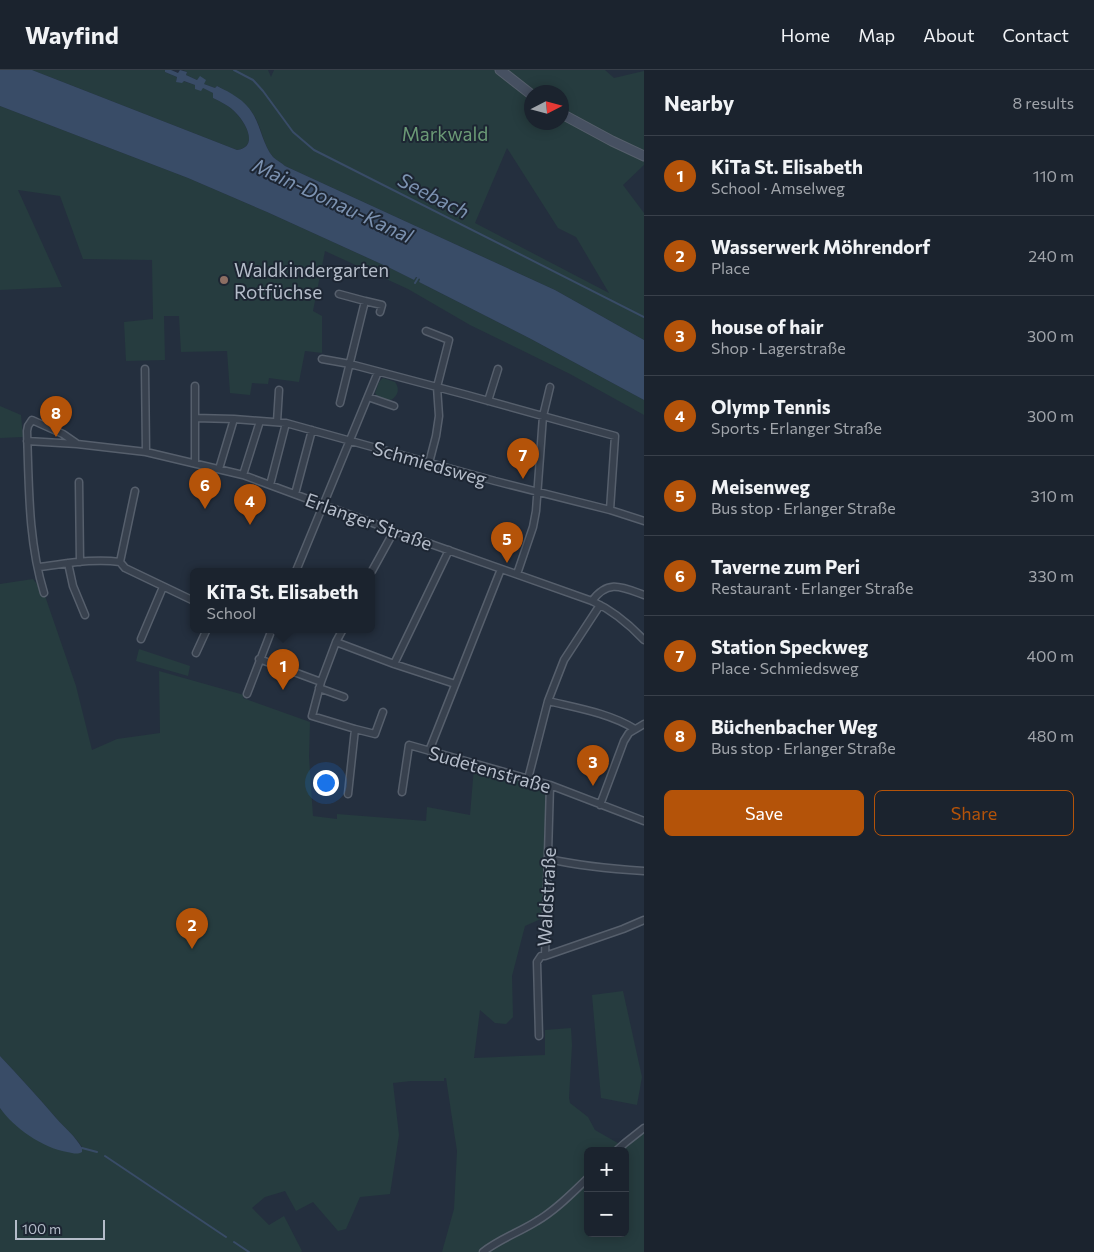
<!DOCTYPE html>
<meta charset="utf-8">
<style>
body{margin:0;font-family:Commissioner,sans-serif;background:#282f3a;color:#f1f3f6}
.controls{position:absolute;right:15px;bottom:15px;display:grid;overflow:hidden;border-radius:8px;box-shadow:0 2px 12px #0003}
.controls button{width:45px;height:45px;display:grid;place-items:center;padding:0;border:0;border-bottom:1px solid #39404a;background:#1b232e;color:#f1f3f6;font:25px sans-serif}
.compass{position:absolute;left:524px;top:15px;width:45px;height:45px;border-radius:50%;background:#1b232e;box-shadow:0 2px 12px #0003;rotate:84deg}
.scale{position:absolute;left:15px;bottom:12px;width:90px;box-sizing:border-box;padding-left:5px;border:2px solid #b4bcc9;border-top:0;font-size:14px;line-height:18px;white-space:nowrap;color:#b4bcc9;-webkit-text-stroke:4px #1d2633;paint-order:stroke}
.you{position:absolute;left:325px;top:712px;width:18px;height:18px;margin:-12px;border:4px solid #fff;border-radius:50%;background:#1a73e8;box-shadow:0 0 0 8px #1a73e833}
.badge{display:grid;place-items:center;width:32px;height:32px;border-radius:50%;background:#b45309;color:#fff;font-size:16px;font-weight:700}
.pin{position:absolute;translate:-50% -41px;filter:drop-shadow(0 1px 2px #0008)}
.pin::after{content:'';position:absolute;top:26px;width:18px;height:15px;background:inherit;clip-path:polygon(0 0,100% 0,50% 100%)}
.popup{position:absolute;left:190px;top:498px;width:185px;height:65px;box-sizing:border-box;display:grid;place-content:center;border-radius:8px;background:#1b232e;filter:drop-shadow(0 1px 4px #0005);font-size:16px;white-space:nowrap;color:#a0a4aa}
.popup b{font-size:19px;color:#f1f3f6}
.popup::after{content:'';position:absolute;left:50%;top:100%;margin-left:-10px;border:10px solid transparent;border-top-color:#1b232e}
.list{margin:0;padding:0;list-style:none}
h2{display:flex;justify-content:space-between;align-items:center;height:65px;margin:0;padding:0 20px;font-size:21px}
h2 small{font-size:16px;font-weight:400;color:#a0a4aa}
.list li{display:grid;grid-template-columns:32px 1fr auto;gap:15px;align-items:center;box-sizing:border-box;height:80px;padding:0 20px;border-top:1px solid #39404a}
.list b{display:block;font-size:19px;white-space:nowrap}
.list p{margin:0;font-size:16px;white-space:nowrap;color:#a0a4aa}
.list em{font-size:16px;font-style:normal;color:#a0a4aa}
.actions{display:flex;gap:10px;padding:15px 20px}
.actions a{flex:1;padding:11px 0;border:1px solid #b45309;border-radius:8px;text-align:center;font-size:18px;color:#b45309}
.actions .main{background:#b45309;color:#fff}
.map{position:relative;flex:none;width:644px;height:1182px;overflow:hidden}
header{display:flex;align-items:center;gap:30px;box-sizing:border-box;height:70px;padding:0 25px;background:#1b232e;border-bottom:1px solid #39404a}
header strong{font-size:24px}
nav{display:flex;gap:28px;margin-inline-start:auto;font-size:18px}
main{display:flex}
aside{flex:1;background:#1b232e}
.map>svg:first-child{display:block}
.green{fill:#263c3f;fill-rule:evenodd}
.water{fill:#394c67}
.lines{fill:none;stroke-linecap:round;stroke-linejoin:round}
.stream{stroke:#394c67;stroke-width:2}
.street-casing{stroke:#565f6c;stroke-width:9}
.secondary-casing{stroke:#565f6c;stroke-width:11}
.street{stroke:#38414e;stroke-width:6}
.secondary{stroke:#465061;stroke-width:9}
.education-dot{fill:#8d6e63;stroke:#1d2633;stroke-width:2}
.labels{text-anchor:middle;dominant-baseline:central;stroke-width:4;stroke-linejoin:round;paint-order:stroke}
.park-label{font-size:19px;fill:#6b9a76;stroke:#1d2633}
.poi-label{font-size:19px;fill:#b4bcc9;stroke:#1d2633;text-anchor:start}
.street-label{font-size:19px;fill:#b4bcc9;stroke:#1d2633}
.water-label{font-size:20px;font-style:italic;fill:#7c92b1;stroke:#1d2633}
</style>
<header>
<strong>Wayfind</strong>
<nav><a>Home</a><a>Map</a><a>About</a><a>Contact</a></nav>
</header>
<main>
<div class="map">
<svg width="644" height="1182" viewBox="0 0 644 1182">
<rect width="100%" height="100%" fill="#242f3e"/>
<path class="green" d="M 32,0 L 165,0 L 165,2 L 177,7 L 176,12 L 183,11 L 195,15 L 195,19 L 203,18 L 213,23 L 213,28 C 221,32 230,36 236,43 C 246,54 259,76 237,80 Z
M 183,0 L 268,0 L 271,7 L 274,0 L 605,0 L 614,8 L 644,1 L 644,95 L 623,115 L 644,143 L 644,270 L 555,220 L 285,96 C 282,93 276,90 273,87 C 262,74 262,55 251,41 C 242,29 230,23 217,16 L 215,18 L 204,14 L 200,7 L 197,10 L 186,5 L 187,2 ZM 532,22 L 562,22 L 562,52 L 532,52 ZM 507,78 L 558,158 L 576,167 L 609,223 L 475,153 Z
M 0,36 L 188,108 L 267,142 L 390,198 L 414,210 L 415,207 L 420,209 L 419,212 L 531,269 L 644,330 L 644,345 L 570,304 L 470,255 L 408,219 L 325,181 L 313,241 L 322,246 L 322,283 L 305,281 L 299,312 L 269,308 L 268,314 L 252,313 L 250,325 L 230,323 L 227,281 L 181,282 L 179,246 L 164,246 L 165,290 L 126,291 L 124,252 L 153,249 L 152,190 L 83,189 L 60,126 L 18,120 L 62,217 L 0,220 Z
M 383,308 L 395,312 C 401,320 397,328 388,331 L 379,328 L 375,323 L 379,312 Z
M 0,336 L 21,345 L 23,367 L 0,368 Z
M 33,509 L 44,523 L 76,616 L 92,680 L 117,669 L 160,663 L 159,601 L 244,625 L 243,628 L 310,652 L 309,687 L 313,746 L 337,749 L 337,744 L 426,751 L 427,737 L 470,745 L 474,697 L 546,718 L 543,848 L 525,856 L 512,906 L 513,947 L 506,954 L 495,953 L 480,940 L 474,988 L 545,985 L 545,960 L 571,958 L 572,975 L 569,1028 L 570,1033 L 588,1047 L 595,1060 L 623,1076 L 644,1058 L 644,1182 L 442,1182 L 454,1139 L 457,1081 L 446,1008 L 444,1008 L 444,1011 L 411,1011 L 393,1013 L 399,1065 L 390,1124 L 360,1127 L 346,1159 L 338,1161 L 313,1132 L 296,1141 L 285,1121 L 265,1127 L 252,1138 L 269,1155 L 284,1146 L 302,1181 L 301,1182 L 0,1182 L 0,1038 L 4,1043 L 82,1082 L 82,1077 C 75,1066 65,1058 56,1048 C 38,1027 19,1006 0,986 L 0,514 ZM 588,1081 L 625,1081 L 625,1163 L 588,1163 Z
M 139,579 L 190,596 L 188,606 L 136,591 Z
M 623,921 L 642,1007 L 637,1035 L 601,1028 L 592,925 Z"/>
<path class="water" d="M 0,0 L 32,0 L 237,80 C 259,77 246,53 236,43 C 230,36 221,32 213,28 L 213,23 L 203,18 L 201,21 L 195,19 L 195,15 L 184,11 L 182,13 L 176,12 L 177,7 L 165,2 L 165,0 L 171,0 L 178,3 L 180,0 L 187,2 L 186,5 L 197,10 L 200,6 L 206,10 L 204,14 L 215,18 L 217,16 C 231,23 245,30 253,44 C 261,57 263,75 273,87 C 276,90 282,93 285,96 L 555,220 L 644,270 L 644,330 L 531,269 L 419,212 L 420,209 L 416,207 L 414,210 L 390,198 L 267,142 L 188,108 L 0,36 Z
M 0,986 C 19,1006 38,1027 56,1048 C 65,1058 75,1066 82,1078 L 82,1082 C 77,1085 73,1083 67,1082 C 43,1078 14,1058 0,1038 Z"/>
<g class="lines">
<path class="stream" d="M 234,0 L 253,10 L 263,21 L 293,62 L 314,80 L 644,247
M 415,213 L 418,208
M 82,1078 L 97,1082
M 105,1086 L 226,1167
M 234,1172 L 249,1182"/>
<defs>
<path id="street" d="M 339,224 L 365,231 L 340,333
M 365,231 L 382,235 L 380,242
M 426,261 L 449,270 L 437,317 L 439,346 L 436,366 L 429,393
M 322,289 L 350,294 L 467,325 L 615,366 L 610,440
M 145,299 L 146,382
M 195,316 L 195,393
M 368,327 L 394,336
M 488,331 L 498,299
M 195,348 L 234,349 L 286,353 L 495,411 L 610,440 L 644,451
M 277,352 L 279,320
M 27,371 L 77,374 L 146,382 L 243,405 L 394,461 L 592,531 C 612,540 629,554 644,570
M 219,399 L 234,349
M 243,405 L 260,351
M 79,412 L 80,492
M 270,415 L 286,353
M 295,424 L 312,360
M 120,492 L 135,421
M 68,493 L 73,516 L 85,545
M 38,497 C 65,494 93,488 120,492 L 125,498 L 194,531
M 296,501 L 378,302
M 372,501 L 394,461
M 517,504 L 533,457 L 536,441 L 543,346 L 550,317
M 44,523 C 28,471 29,415 27,361 L 28,356 L 32,350 L 63,364 L 76,373
M 592,531 C 608,509 622,517 644,525
M 141,569 L 163,517
M 336,572 L 394,594 L 455,614
M 196,583 L 207,559
M 259,589 L 321,612 L 336,572 L 343,559
M 394,594 L 449,480
M 321,612 L 312,646 L 355,659 L 348,724
M 319,618 L 344,627
M 247,624 L 272,559
M 548,631 C 577,638 609,643 635,659
M 355,659 L 375,664 L 383,642
M 429,681 L 501,499
M 528,709 L 548,631 L 564,590 L 600,535
M 402,722 L 409,675 L 550,715 L 644,751
M 600,735 L 624,671 L 629,663 L 644,654
M 549,789 C 580,796 612,799 644,801
M 545,886 L 623,859 L 644,850
M 539,966 L 537,892 L 541,886 L 545,886 L 550,715
M 616,1081 L 625,1073 L 644,1058
M 483,1182 C 499,1169 520,1162 537,1151 C 556,1140 572,1123 588,1108"/>
<path id="secondary" d="M 500,0 L 532,25
M 562,44 L 612,71 L 644,86"/>
</defs>
<use href="#street" class="street-casing"/>
<use href="#secondary" class="secondary-casing"/>
<use href="#street" class="street"/>
<use href="#secondary" class="secondary"/>
</g>
<circle class="education-dot" cx="224" cy="210" r="5"/>
<g class="labels">
<g class="park-label">
<text x="445" y="63">Markwald</text>
</g>
<g class="poi-label">
<text x="234" y="199">Waldkindergarten<tspan x="234" dy="22">Rotfüchse</tspan></text>
</g>
<g class="street-label">
<text transform="translate(430 393) rotate(16)">Schmiedsweg</text>
<text transform="translate(369 451) rotate(20)">Erlanger Straße</text>
<text transform="translate(490 699) rotate(16)">Sudetenstraße</text>
<text transform="translate(546 827) rotate(-87)">Waldstraße</text>
</g>
<g class="water-label">
<text transform="translate(434 125) rotate(27)">Seebach</text>
<text transform="translate(333 130) rotate(25)">Main-Donau-Kanal</text>
</g>
</g>
</svg>
<div class="controls">
<button>+</button>
<button>−</button>
</div>
<svg class="compass" viewBox="-18 -18 36 36"><path d="M0-13l5 13h-10z" fill="#e53935"/><path d="M0 13l5-13h-10z" fill="#a0a4aa"/></svg>
<div class="scale">100 m</div>
<div class="you"></div>
<div class="pin badge" style="left:283px;top:620px">1</div>
<div class="popup"><b>KiTa St. Elisabeth</b>School</div>
<div class="pin badge" style="left:192px;top:879px">2</div>
<div class="pin badge" style="left:593px;top:716px">3</div>
<div class="pin badge" style="left:250px;top:455px">4</div>
<div class="pin badge" style="left:507px;top:493px">5</div>
<div class="pin badge" style="left:205px;top:439px">6</div>
<div class="pin badge" style="left:523px;top:409px">7</div>
<div class="pin badge" style="left:56px;top:367px">8</div>
</div>
<aside>
<h2>Nearby<small>8 results</small></h2>
<ul class="list">
<li><span class="badge">1</span><div><b>KiTa St. Elisabeth</b><p>School · Amselweg</p></div><em>110 m</em></li>
<li><span class="badge">2</span><div><b>Wasserwerk Möhrendorf</b><p>Place</p></div><em>240 m</em></li>
<li><span class="badge">3</span><div><b>house of hair</b><p>Shop · Lagerstraße</p></div><em>300 m</em></li>
<li><span class="badge">4</span><div><b>Olymp Tennis</b><p>Sports · Erlanger Straße</p></div><em>300 m</em></li>
<li><span class="badge">5</span><div><b>Meisenweg</b><p>Bus stop · Erlanger Straße</p></div><em>310 m</em></li>
<li><span class="badge">6</span><div><b>Taverne zum Peri</b><p>Restaurant · Erlanger Straße</p></div><em>330 m</em></li>
<li><span class="badge">7</span><div><b>Station Speckweg</b><p>Place · Schmiedsweg</p></div><em>400 m</em></li>
<li><span class="badge">8</span><div><b>Büchenbacher Weg</b><p>Bus stop · Erlanger Straße</p></div><em>480 m</em></li>
</ul>
<div class="actions"><a class="main">Save</a><a>Share</a></div>
</aside>
</main>
